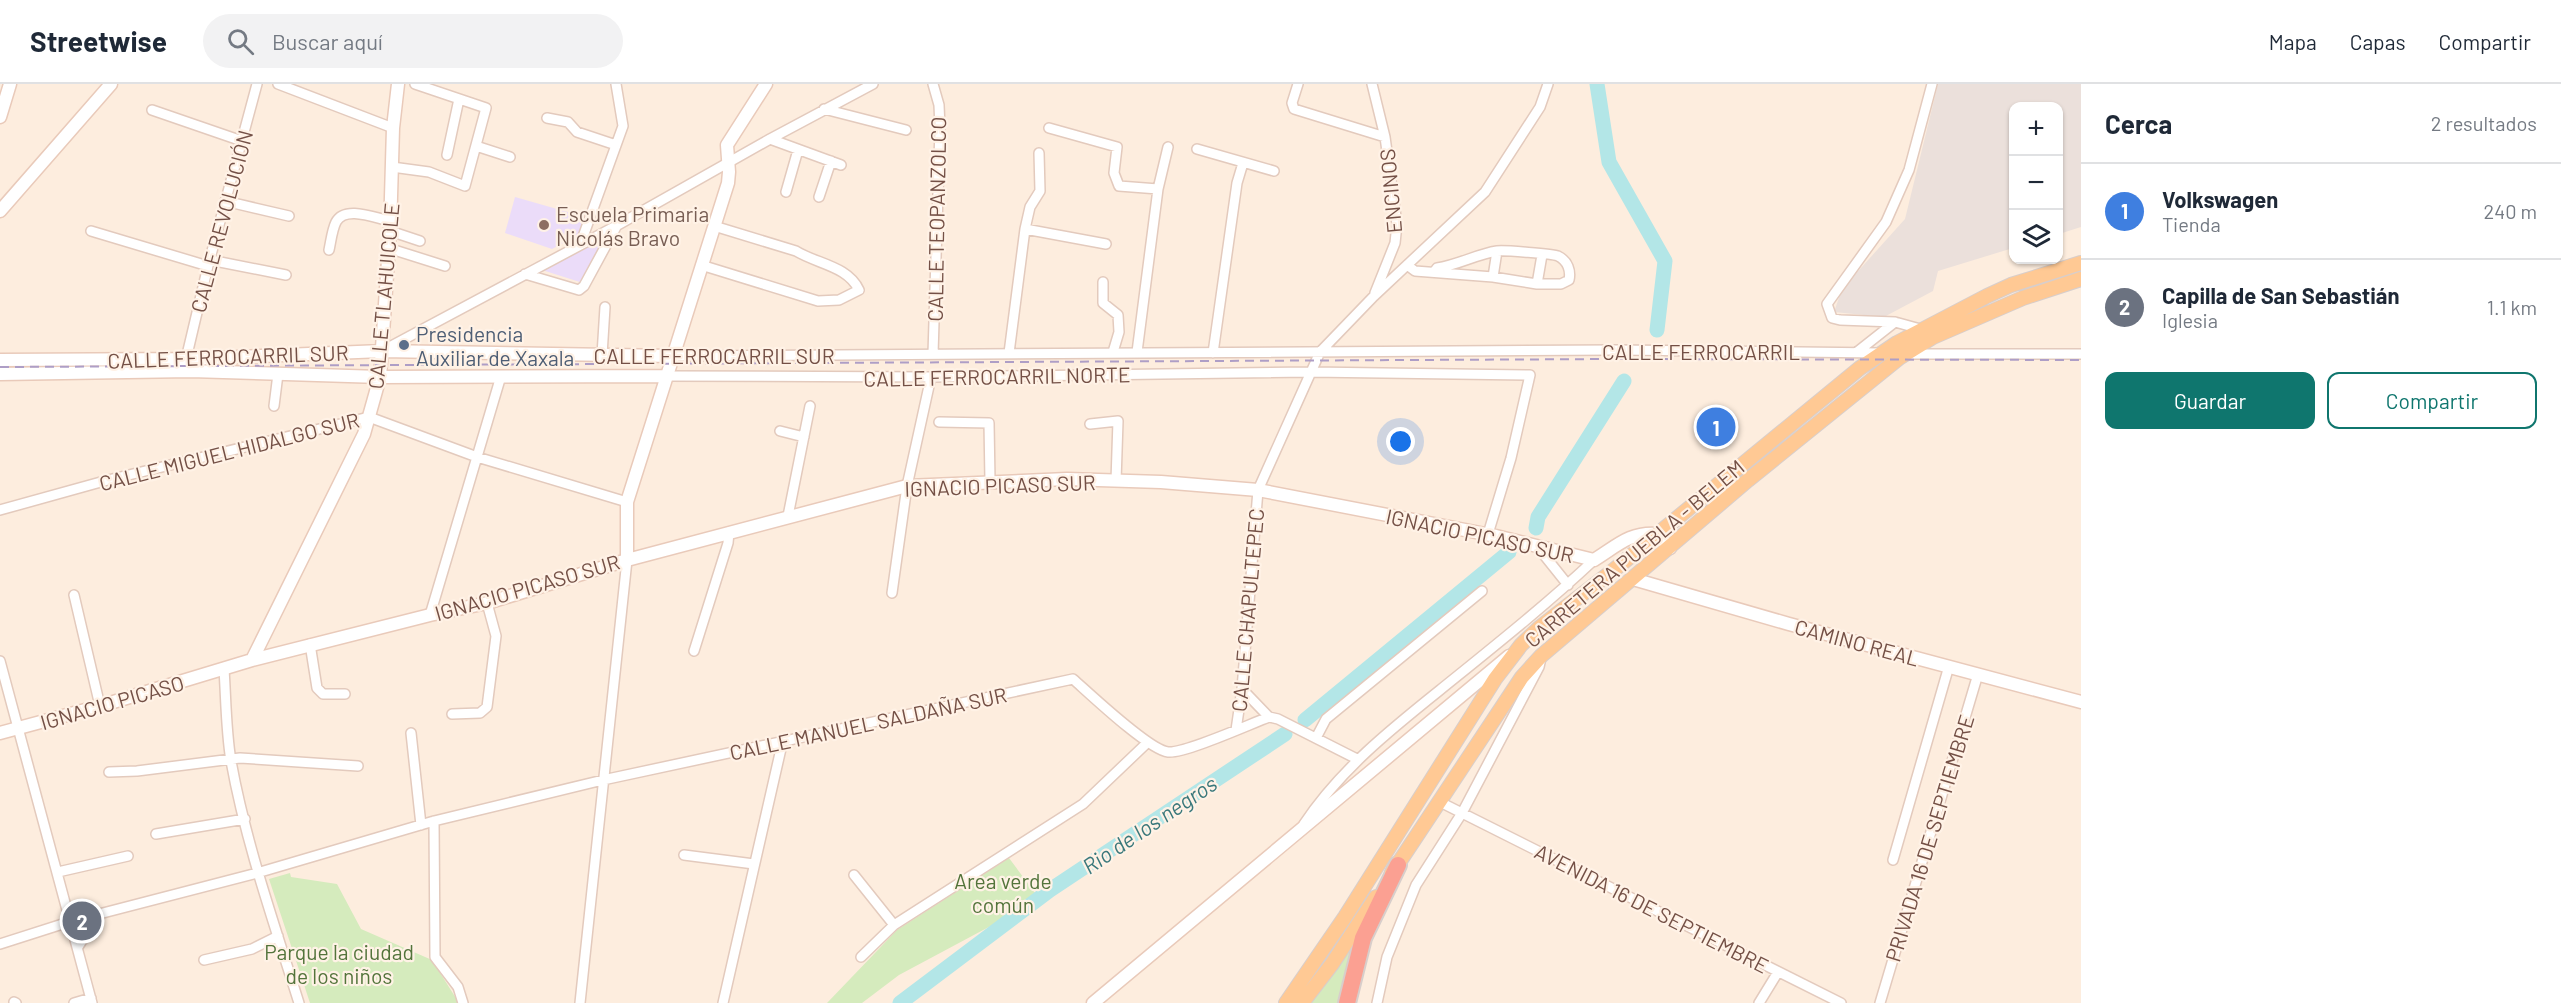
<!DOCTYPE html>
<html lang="es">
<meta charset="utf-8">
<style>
body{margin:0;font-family:Barlow,sans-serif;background:#f2f2f3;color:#1f2937}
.controls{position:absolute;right:18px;top:18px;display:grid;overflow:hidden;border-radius:12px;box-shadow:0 2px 4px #0004}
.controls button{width:54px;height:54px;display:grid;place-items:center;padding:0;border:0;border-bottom:2px solid #e0e1e3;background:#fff;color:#1f2937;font:30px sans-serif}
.you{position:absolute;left:1401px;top:358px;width:21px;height:21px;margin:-15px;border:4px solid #fff;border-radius:50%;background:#1a73e8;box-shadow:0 0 0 9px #1a73e833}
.badge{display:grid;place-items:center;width:39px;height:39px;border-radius:50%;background:#0f766e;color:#fff;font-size:20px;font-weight:700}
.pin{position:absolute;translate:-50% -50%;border:3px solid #fff;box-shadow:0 2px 6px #0006}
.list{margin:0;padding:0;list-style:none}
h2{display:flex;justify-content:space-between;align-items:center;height:78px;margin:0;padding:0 24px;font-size:26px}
h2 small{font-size:20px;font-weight:400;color:#747a83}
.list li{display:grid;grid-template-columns:39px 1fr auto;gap:18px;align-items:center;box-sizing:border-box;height:96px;padding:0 24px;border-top:2px solid #e0e1e3}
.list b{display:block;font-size:22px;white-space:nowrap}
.list p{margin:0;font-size:20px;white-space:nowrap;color:#747a83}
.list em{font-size:20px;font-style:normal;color:#747a83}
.actions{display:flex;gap:12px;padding:18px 24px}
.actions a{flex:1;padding:14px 0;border:2px solid #0f766e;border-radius:12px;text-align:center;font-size:21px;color:#0f766e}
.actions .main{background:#0f766e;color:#fff}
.icon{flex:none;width:33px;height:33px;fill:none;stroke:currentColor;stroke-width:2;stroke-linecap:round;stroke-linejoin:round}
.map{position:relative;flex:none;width:2081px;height:919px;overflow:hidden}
header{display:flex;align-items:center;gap:36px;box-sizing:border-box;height:84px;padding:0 30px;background:#fff;border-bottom:2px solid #e0e1e3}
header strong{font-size:28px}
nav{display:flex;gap:33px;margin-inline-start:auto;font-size:21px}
.search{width:420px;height:54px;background:#f2f2f3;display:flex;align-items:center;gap:15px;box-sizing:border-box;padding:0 21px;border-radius:33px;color:#747a83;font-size:22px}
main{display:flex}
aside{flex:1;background:#fff}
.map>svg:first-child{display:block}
.industrial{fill:#ebe0db}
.education{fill:#ebdcf9}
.green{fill:#d5ebbd}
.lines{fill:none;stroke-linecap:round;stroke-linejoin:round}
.river{stroke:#b3e6e7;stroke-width:15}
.street-casing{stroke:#e3cabd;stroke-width:12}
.secondary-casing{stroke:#e9caba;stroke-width:15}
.primary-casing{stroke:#d8cecb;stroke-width:16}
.highway-casing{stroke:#d8cecb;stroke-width:20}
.street{stroke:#fff;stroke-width:9}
.secondary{stroke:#fff;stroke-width:12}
.primary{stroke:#ffc994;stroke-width:14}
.highway{stroke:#fba092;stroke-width:16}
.rail{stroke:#ae9ec6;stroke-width:2;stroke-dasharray:9 6;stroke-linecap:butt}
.education-dot{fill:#8d6e63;stroke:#fff2e6;stroke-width:2}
.service-dot{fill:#5c6f8a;stroke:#fff2e6;stroke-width:2}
.labels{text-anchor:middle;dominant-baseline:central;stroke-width:4.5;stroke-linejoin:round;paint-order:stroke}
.street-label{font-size:21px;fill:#745046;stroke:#fff2e6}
.education-label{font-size:21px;fill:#785e54;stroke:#fff2e6;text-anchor:start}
.service-label{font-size:21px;fill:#4e5e75;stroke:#fff2e6;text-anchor:start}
.park-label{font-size:21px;fill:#53743b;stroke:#fff2e6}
.water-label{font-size:22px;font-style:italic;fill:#3a787b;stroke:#fff2e6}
</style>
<header>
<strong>Streetwise</strong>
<div class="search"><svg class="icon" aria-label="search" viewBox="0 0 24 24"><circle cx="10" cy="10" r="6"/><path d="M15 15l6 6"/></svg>Buscar aquí</div>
<nav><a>Mapa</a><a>Capas</a><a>Compartir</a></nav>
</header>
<main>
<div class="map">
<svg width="2081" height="919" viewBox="0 0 2081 919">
<rect width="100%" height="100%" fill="#fdedde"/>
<path class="industrial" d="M 1938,0 L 2081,0 L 2081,143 L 2059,150 L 2058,22 L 2014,22 L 2013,164 L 1938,187 L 1933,207 L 1884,233 L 1834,228 L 1842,205 L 1905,135 Z"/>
<path class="education" d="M 515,113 L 585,133 L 578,151 L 552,165 L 505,149 Z
M 597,153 L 603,163 L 583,199 L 542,186 Z"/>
<path class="green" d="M 1009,774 L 1038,813 L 1015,829 L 899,891 L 862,919 L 827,919 L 897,846 Z
M 290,789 L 291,793 L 337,800 L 361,845 L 432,876 L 459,919 L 310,919 L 269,795 Z
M 1361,852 L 1344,919 L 1311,919 Z"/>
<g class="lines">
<path class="river" d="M 1597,0 L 1609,78 L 1665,177 L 1657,246
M 1536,444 L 1538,433 L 1624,297
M 1305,636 L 1509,468
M 900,919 L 1050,806 L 1285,650"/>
<defs>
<path id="street" d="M 278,0 L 393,44
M 1298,0 L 1292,19 L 1294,25 L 1385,53
M 1372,0 L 1385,53 L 1397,140 L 1395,159 L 1375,209
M 824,25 L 906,46
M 152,26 L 242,57
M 547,34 L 568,38 L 577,48 L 616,61
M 1049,44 L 1117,63 L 1114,89 L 1119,102 L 1158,105
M 770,55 L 841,81
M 476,62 L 510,73
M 1197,65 L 1274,87
M 447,71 L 459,15
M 392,83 L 429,88 L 465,102 L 486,24 L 415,0
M 786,108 L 798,66
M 819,113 L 831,77
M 225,117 L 289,132
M 1025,145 L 1106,160
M 91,147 L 208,182
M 390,147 L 420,157
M 580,161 L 623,42 L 616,0
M 388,164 L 445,182
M 329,166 C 331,157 332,146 336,138 C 345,121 375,134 390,137
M 210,176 L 286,191
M 701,181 L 818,217 L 839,216 L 859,206 C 848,182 817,180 796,167 L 714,142
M 1407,181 L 1415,187 L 1493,193 L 1537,200 L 1561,200 L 1569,196 C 1571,187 1568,177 1558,172 C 1553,170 1504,166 1497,167 C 1477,170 1458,181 1437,184 L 1434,188
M 525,190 L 579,206 L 584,202 L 616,143
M 1493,193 L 1497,167
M 1103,198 L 1103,219 L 1118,231 L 1119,248 L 1113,268
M 1537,200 L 1542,171
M 1924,246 L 1895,238 L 1840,236 L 1832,234 L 1827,220 L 1886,138 L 1909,86 L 1932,0
M 382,267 L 616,142 L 770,55 L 873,0
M 1137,268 L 1158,105 L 1168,63
M 1857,268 L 1895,238
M 1009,269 L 1025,145 L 1030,123 L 1040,107 L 1039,69
M 1213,269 L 1237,99 L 1243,79
M 933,270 L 940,44 L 939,21 L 933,0
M 1906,270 L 2081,270
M 602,271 L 605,223
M 672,272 L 1615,266 L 1881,269
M 186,275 L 208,182 L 257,0
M 665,292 L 931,293 L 1311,288 L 1530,291 L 1511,374 L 1488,450
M 274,322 L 278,290
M 939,338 L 989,339 L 990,397
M 1090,340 L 1118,337 L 1116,397
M 780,347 L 804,353
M 0,426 L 108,396 L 369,333 L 477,373 L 627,418
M 788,432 L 810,322
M 1536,461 L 1568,501
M 892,509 L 907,402 L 931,293
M 74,511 L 100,622
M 430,531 L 501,292
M 310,560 L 317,604 L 323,610 L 345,610
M 694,567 L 728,459 L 729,448
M 0,577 L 92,919
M 224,585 C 226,615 226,647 231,677 C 246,760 274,839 299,919
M 1242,605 L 1269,633
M 452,630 L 480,629 L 487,623 L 496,552 L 487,519
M 1236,646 L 1242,605 L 1258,406 L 1320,268 L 1374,212 L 1485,108 L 1540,23 L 1548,0
M 411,649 L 421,741
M 1316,654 L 1326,635 L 1482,507
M 109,688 L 137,687 L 240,674 L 358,682
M 1440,718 L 1841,919
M 434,737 L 435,873 L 458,903 L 463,919
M 1304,740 C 1340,686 1390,646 1440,606 C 1492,564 1545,522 1594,476
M 156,750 L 245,735
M 684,771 L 754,780
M 1893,776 L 1949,582
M 58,788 L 128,772
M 854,791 L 894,841
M 0,860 L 72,837 L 257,789 L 434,737 L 603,696 L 1073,595 C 1090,610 1149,666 1168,668 C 1184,670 1250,640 1269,633 L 1278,635 L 1357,675
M 78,863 L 97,832
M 861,873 L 894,841 L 1083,720 L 1148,658
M 204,876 L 252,865 L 278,852
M 14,918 L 16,919
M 74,919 L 91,914
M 580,919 L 627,476
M 723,919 L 783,656
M 1377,919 L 1387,873 L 1416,801 L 1462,729 L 1539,583 L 1541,574
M 1759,919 L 1778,888
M 1880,919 L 1978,590"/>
<path id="secondary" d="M 0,33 L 10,0
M 0,127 L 111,0
M 0,276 L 186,275 L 382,267 L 672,272
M 0,290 L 191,287 L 380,293 L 665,292
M 627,476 L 627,418 L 728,99 L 729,88 L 727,61 L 766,0
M 1633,495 L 1789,540 L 2081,618
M 252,576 L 364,350 L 380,293 L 390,147 L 393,44 L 398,0
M 0,649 L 100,622 L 252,576 L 430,531 L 487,519 L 627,476 L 907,402 L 1067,395 L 1161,398 L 1258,406 L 1496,452 L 1594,476 C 1617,462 1629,448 1657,450 L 1670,464
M 1093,919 L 1509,572"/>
<path id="primary" d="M 1392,789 L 1522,593 L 1541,572 L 1748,396 L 1899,274 L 1933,253 L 2023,214 L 2081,195
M 1286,919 L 1345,833 L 1495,595 L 1521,561 L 1539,544 L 1615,485 L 1860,284 L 1897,259 L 1987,212 L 2011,201 L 2081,179
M 1302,919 L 1332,880 L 1376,813"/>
<path id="highway" d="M 1347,919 L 1363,854 L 1398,781"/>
</defs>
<use href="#street" class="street-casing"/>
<use href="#secondary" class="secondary-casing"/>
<use href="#primary" class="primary-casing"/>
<use href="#highway" class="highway-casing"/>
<use href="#street" class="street"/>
<use href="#secondary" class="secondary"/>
<use href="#primary" class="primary"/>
<use href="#highway" class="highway"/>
<path class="rail" d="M 0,283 L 1615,275 L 2081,276"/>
</g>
<circle class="education-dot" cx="544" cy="141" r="6"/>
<circle class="service-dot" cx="404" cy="261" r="6"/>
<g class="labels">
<g class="street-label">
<text transform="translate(1390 107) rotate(-95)">ENCINOS</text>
<text transform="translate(936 135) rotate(-89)">CALLE TEOPANZOLCO</text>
<text transform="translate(221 137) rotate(-75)">CALLE REVOLUCIÓN</text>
<text transform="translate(383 212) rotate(-85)">CALLE TLAHUICOLE</text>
<text x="1701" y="267">CALLE FERROCARRIL</text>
<text x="714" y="271">CALLE FERROCARRIL SUR</text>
<text transform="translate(228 272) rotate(-2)">CALLE FERROCARRIL SUR</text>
<text transform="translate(997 292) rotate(-1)">CALLE FERROCARRIL NORTE</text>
<text transform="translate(229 367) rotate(-14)">CALLE MIGUEL HIDALGO SUR</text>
<text transform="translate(1000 401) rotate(-2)">IGNACIO PICASO SUR</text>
<text transform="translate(1480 451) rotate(12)">IGNACIO PICASO SUR</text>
<text transform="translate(1634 469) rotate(-40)">CARRETERA PUEBLA - BELEM</text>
<text transform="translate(527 503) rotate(-16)">IGNACIO PICASO SUR</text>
<text transform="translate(1247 526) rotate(-85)">CALLE CHAPULTEPEC</text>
<text transform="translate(1857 558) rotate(15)">CAMINO REAL</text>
<text transform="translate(112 618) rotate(-16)">IGNACIO PICASO</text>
<text transform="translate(868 639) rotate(-12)">CALLE MANUEL SALDAÑA SUR</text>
<text transform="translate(1929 754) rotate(-73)">PRIVADA 16 DE SEPTIEMBRE</text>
<text transform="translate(1652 824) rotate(27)">AVENIDA 16 DE SEPTIEMBRE</text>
</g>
<g class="education-label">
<text x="556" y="129">Escuela Primaria<tspan x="556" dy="24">Nicolás Bravo</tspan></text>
</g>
<g class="service-label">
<text x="416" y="249">Presidencia<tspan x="416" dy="24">Auxiliar de Xaxala</tspan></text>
</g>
<g class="park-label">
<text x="1003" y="796">Area verde<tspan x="1003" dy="24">común</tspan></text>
<text x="339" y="867">Parque la ciudad<tspan x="339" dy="24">de los niños</tspan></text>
</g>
<g class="water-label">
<text transform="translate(1149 740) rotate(-34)">Rio de los negros</text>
</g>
</g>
</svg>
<div class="controls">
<button>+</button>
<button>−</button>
<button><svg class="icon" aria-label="layers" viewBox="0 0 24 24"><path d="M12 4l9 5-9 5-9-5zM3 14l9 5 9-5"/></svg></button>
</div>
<div class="you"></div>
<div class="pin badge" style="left:1716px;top:343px;background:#3f7fe0">1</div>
<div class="pin badge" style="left:82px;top:837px;background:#6b7280">2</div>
</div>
<aside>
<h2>Cerca<small>2 resultados</small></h2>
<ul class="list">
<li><span class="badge" style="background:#3f7fe0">1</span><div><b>Volkswagen</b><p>Tienda</p></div><em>240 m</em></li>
<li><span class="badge" style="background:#6b7280">2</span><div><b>Capilla de San Sebastián</b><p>Iglesia</p></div><em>1.1 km</em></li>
</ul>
<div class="actions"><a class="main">Guardar</a><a>Compartir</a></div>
</aside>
</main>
